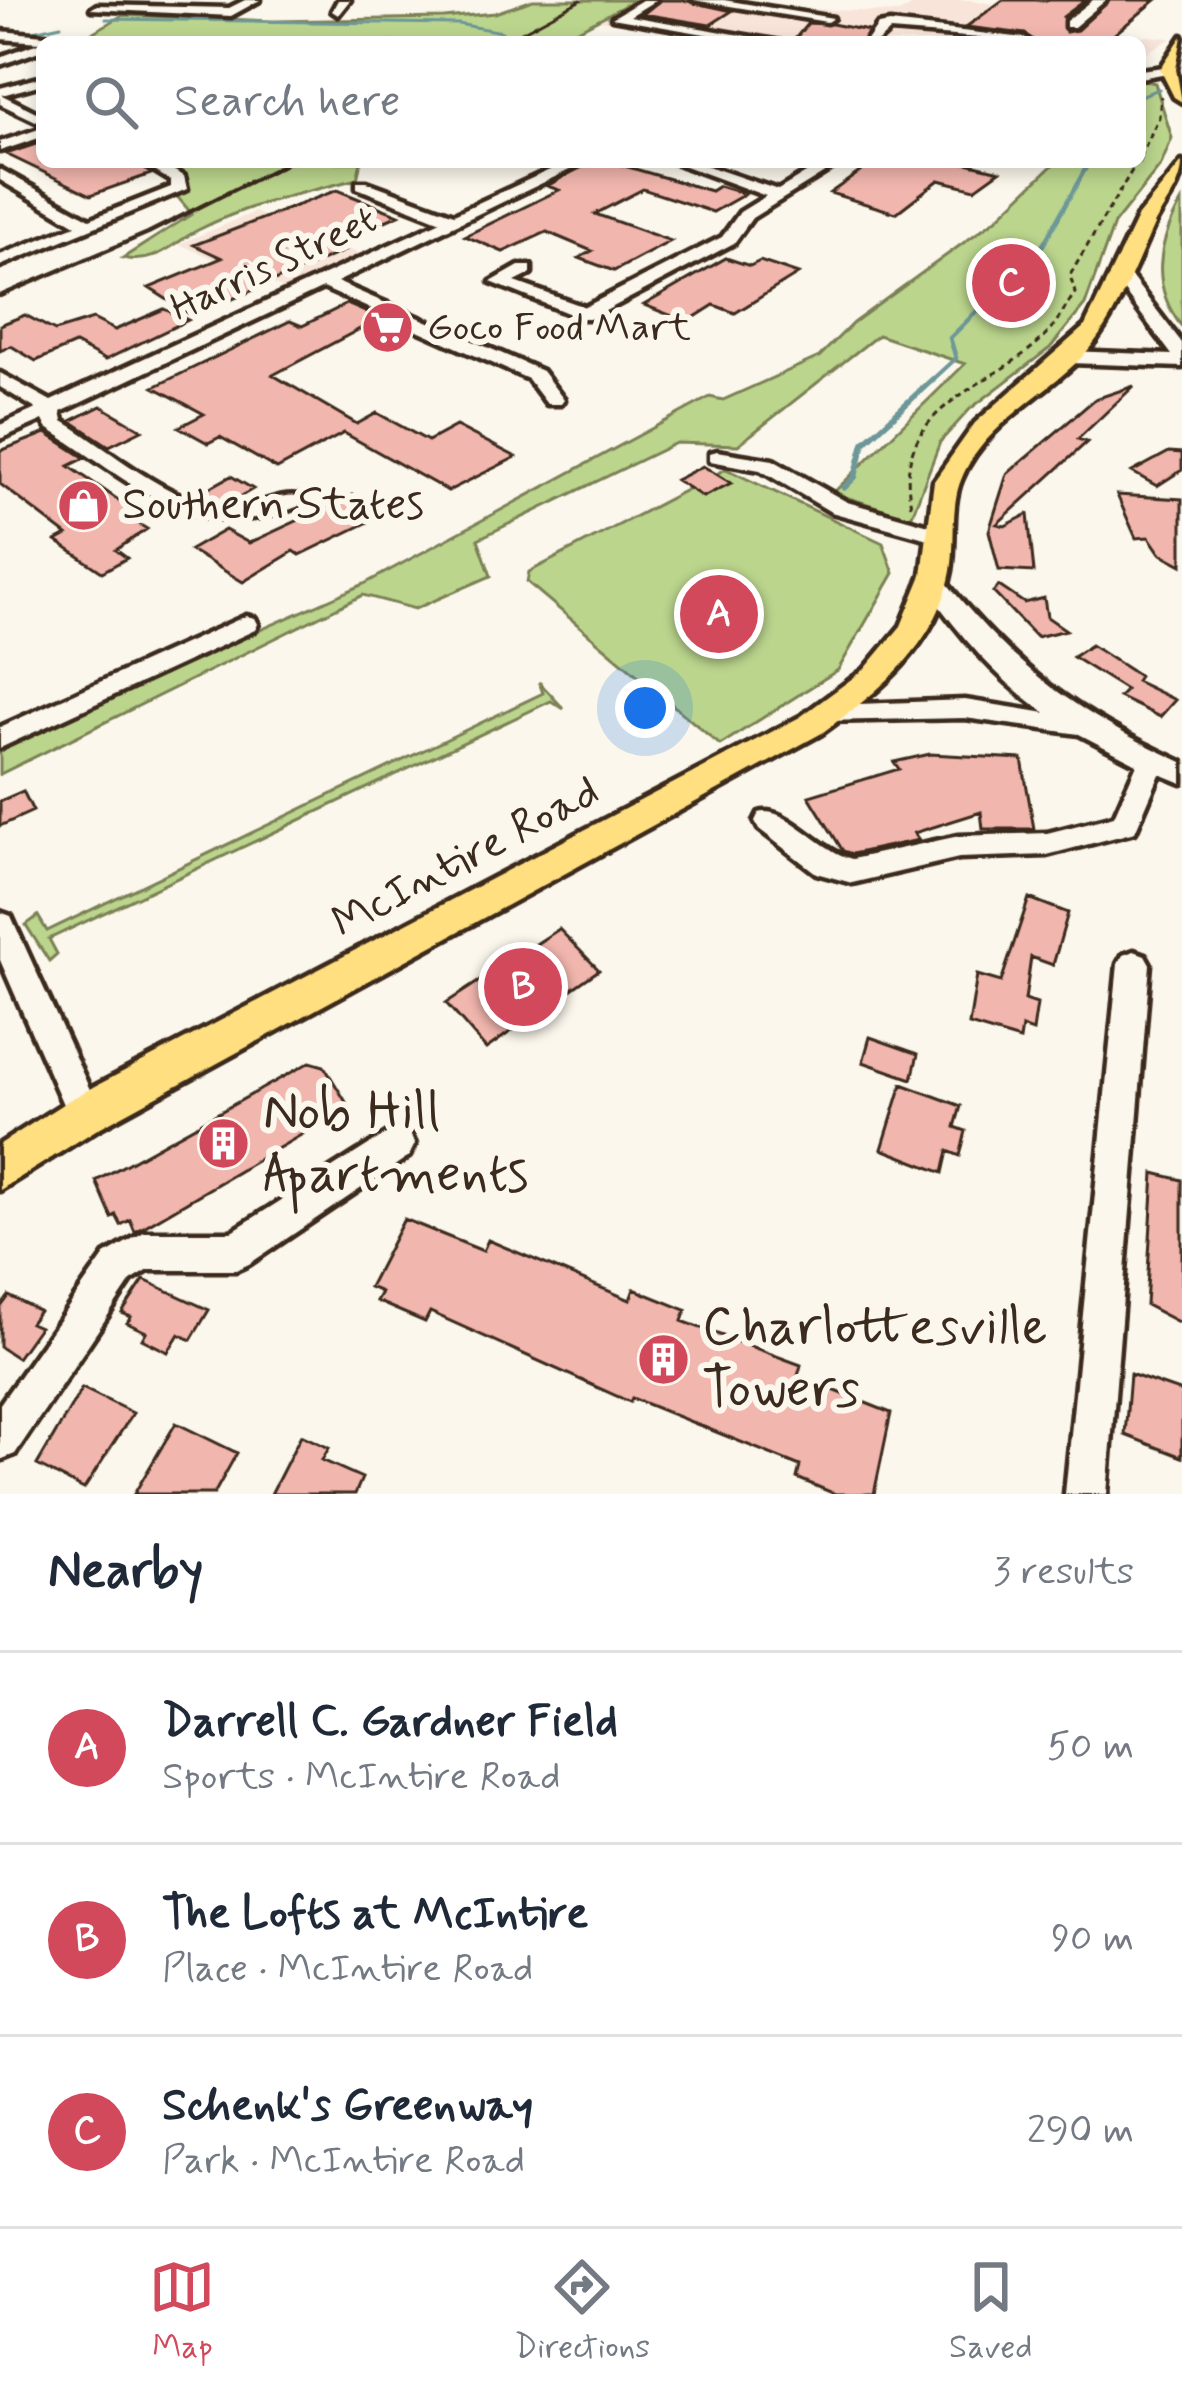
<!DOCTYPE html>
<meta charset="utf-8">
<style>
body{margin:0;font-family:Mynerve,sans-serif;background:#f2f2f3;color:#1f2937}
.you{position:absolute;left:645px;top:708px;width:42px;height:42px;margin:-30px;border:9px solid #fff;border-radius:50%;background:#1a73e8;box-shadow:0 0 0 18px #1a73e833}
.badge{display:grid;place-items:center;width:78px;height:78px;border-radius:50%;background:#d1495b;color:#fff;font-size:39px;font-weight:700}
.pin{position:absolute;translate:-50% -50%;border:6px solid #fff;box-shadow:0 3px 12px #0006}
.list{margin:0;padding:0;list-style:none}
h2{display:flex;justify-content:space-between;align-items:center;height:156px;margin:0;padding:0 48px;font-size:51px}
h2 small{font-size:39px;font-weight:400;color:#747a83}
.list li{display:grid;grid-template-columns:78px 1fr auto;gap:36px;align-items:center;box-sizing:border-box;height:192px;padding:0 48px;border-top:3px solid #e0e1e3}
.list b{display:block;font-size:45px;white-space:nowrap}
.list p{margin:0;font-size:39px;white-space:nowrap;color:#747a83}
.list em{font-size:39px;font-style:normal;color:#747a83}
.icon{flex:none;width:66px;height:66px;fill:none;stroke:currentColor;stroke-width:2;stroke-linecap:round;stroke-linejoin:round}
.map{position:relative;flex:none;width:1182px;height:1494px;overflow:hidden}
.search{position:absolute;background:#fff;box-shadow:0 6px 18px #0003;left:36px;right:36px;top:36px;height:132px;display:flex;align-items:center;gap:30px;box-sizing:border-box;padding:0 42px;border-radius:18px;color:#747a83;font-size:45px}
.sheet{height:732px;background:#fff}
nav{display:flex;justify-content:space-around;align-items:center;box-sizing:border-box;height:168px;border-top:3px solid #e0e1e3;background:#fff;font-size:33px;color:#747a83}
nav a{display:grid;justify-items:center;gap:6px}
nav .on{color:#d1495b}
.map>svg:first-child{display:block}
.built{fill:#f8e4d9}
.green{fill:#bbd58d;stroke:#7b8056;stroke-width:3}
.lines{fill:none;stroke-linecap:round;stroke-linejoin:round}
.stream-far2{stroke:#6d9798;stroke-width:3}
.stream-far1{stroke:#6d9798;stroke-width:4.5}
.stream{stroke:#6d9798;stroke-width:6}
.building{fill:#f1b6ae;stroke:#3b2a1e;stroke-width:3}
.minor-casing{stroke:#3b2a1e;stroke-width:9}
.major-casing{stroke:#3b2a1e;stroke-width:9}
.path{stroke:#3b2a1e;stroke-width:3;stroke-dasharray:6 4.5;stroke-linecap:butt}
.minor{fill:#fbf7ec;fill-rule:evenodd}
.major{fill:#ffdf80;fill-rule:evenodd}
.rail-far1{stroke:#3b2a1e;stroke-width:3}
.rail{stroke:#3b2a1e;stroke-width:4.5}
.labels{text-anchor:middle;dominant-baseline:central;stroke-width:12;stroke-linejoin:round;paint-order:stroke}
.far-street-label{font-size:39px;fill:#3b2a1e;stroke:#fbf7ec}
.far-poi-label{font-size:39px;fill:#3b2a1e;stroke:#fbf7ec;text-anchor:start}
.poi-label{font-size:45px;fill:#3b2a1e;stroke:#fbf7ec;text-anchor:start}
.street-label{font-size:45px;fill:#3b2a1e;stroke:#fbf7ec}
.near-poi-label{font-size:54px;fill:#3b2a1e;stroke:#fbf7ec;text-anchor:start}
</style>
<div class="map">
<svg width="1182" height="1494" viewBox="0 0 1182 1494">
<rect width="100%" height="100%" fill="#fbf7ec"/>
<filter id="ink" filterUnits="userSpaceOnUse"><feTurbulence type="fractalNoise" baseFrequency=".00833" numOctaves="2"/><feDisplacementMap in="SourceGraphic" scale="24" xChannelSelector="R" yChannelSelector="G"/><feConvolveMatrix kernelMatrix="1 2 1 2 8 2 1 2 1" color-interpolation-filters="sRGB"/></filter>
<g filter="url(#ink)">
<path class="built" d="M 625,0 L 899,13 L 922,0 L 969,0 L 993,4 L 981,14 L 1054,29 L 1172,38 L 1140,56 L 1140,42 L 729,42 L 593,19 Z
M 255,212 L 361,254 L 286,290 L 179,244 Z"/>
<path class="green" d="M 533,0 L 635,0 L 555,42 L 76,42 L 123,15 L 273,21 L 444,18 L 495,13 Z
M 1140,79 L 1155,83 L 1172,138 L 1161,165 L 1114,224 L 1085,305 L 1050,348 L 970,409 L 940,442 L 911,518 L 833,493 L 965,364 L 878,335 L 738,445 L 676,443 L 478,539 L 491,576 L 415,609 L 363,595 L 0,774 L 0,746 L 366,583 L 710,397 L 723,400 L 819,357 L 853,323 L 995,220 L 1056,162 L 1140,162 Z
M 189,162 L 361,162 L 357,179 C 296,195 256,201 198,230 C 173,243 154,266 123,258 L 192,214 L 168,186 L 174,168 Z
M 1182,201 L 1182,327 C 1150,286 1157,244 1182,201 Z
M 726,469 L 883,543 L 894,573 L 838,670 L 720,745 L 527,582 L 529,572 Z
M 539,682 L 564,709 L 551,701 L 49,939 L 57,954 L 49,961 L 26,925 L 38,916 L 47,931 L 543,693 Z"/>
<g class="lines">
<path class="stream-far2" d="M 106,19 L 458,24 L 502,32
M 33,31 L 61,25
M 1140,96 L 1159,89
M 1086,167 L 1089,162"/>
<path class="stream-far1" d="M 930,382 L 956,358 L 950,338 L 1043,245 L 1088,164"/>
<path class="stream" d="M 844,488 L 855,477 L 864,443 L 933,379"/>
</g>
<path class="building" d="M 660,0 L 683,0 L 732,11 L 710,25 L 643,14 Z
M 1003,0 L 1086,0 L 1063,17 L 1066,32 L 1077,30 L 1110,0 L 1156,0 L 1105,42 L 1035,42 L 1025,34 L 966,27 Z
M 808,23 L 832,24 L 869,31 L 862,42 L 794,40 Z
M 42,142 L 42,162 L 136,162 L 151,174 L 91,195 L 6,154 Z
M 590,162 L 611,162 L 711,191 L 719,186 L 745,194 L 713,212 L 643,189 L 595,214 L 671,241 L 614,271 L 579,258 L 592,251 L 547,232 L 503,252 L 465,236 L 559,190 L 547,186 Z
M 874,162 L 962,162 L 1000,171 L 975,189 L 939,180 L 896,213 L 830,193 Z
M 337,190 L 399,215 L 330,245 L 344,251 L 193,316 L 149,288 L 222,258 L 194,245 Z
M 726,258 L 750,266 L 760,261 L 798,274 L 735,313 L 714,305 L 687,322 L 644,305 Z
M 347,304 L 405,329 L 385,340 L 360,329 L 273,375 L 357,424 L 377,413 L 428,441 L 456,426 L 516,457 L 448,491 L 344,433 L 277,469 L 220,437 L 208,443 L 179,427 L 204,414 L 154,387 L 290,321 L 302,326 Z
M 164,309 L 188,320 L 105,360 L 75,344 L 36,361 L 11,346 L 0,351 L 0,325 L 25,315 L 55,331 L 93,319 L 115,330 Z
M 1134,386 L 1078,439 L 1087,442 L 997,524 L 1005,526 L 1028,514 L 1034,572 L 999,570 L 989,531 L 1007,474 L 1095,399 Z
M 101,406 L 142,430 L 109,446 L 71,421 Z
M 46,433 L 85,458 L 69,466 L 140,515 L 132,520 L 147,529 L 116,550 L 127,558 L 102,572 L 56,541 L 67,535 L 0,484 L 0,451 Z
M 1169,452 L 1182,453 L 1182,470 L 1157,486 L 1132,472 Z
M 703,466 L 731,483 L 703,497 L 676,480 Z
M 231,476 L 253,489 L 228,504 L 195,496 Z
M 353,495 L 381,516 L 300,555 L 294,551 L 243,582 L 190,550 L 225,530 L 249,543 Z
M 1117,495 L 1182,499 L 1182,565 L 1160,553 L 1149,537 L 1136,538 Z
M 999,586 L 1024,603 L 1044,598 L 1047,617 L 1066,630 L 1036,637 L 993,592 Z
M 1091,645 L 1139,676 L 1136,681 L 1175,700 L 1160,717 L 1119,697 L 1126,690 L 1073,657 Z
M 930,754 L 1022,759 L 1034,829 L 983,829 L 981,812 L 914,833 L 919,840 L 852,854 L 843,851 L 809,796 L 899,769 L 894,762 Z
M 23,791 L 33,811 L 0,826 L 0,801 Z
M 1029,898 L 1068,913 L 1053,965 L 1031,957 L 1025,1000 L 1037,1004 L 1033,1031 L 1022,1027 L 1020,1040 L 969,1025 L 977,975 L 1001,982 Z
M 559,929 L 599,970 L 486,1049 L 446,1003 Z
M 870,1037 L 918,1054 L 912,1079 L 863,1062 Z
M 310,1062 L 324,1066 L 349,1107 L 135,1232 L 130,1220 L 121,1225 L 116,1215 L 112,1218 L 96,1181 Z
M 902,1084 L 961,1106 L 955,1127 L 966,1131 L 960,1156 L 948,1151 L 943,1173 L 882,1149 Z
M 1154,1173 L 1182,1180 L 1182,1324 L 1146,1305 Z
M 404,1219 L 483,1251 L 488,1240 L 630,1300 L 634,1289 L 686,1310 L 682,1321 L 801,1365 L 798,1376 L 891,1413 L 874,1494 L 835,1494 L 797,1478 L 800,1466 L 632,1398 L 630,1402 L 430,1312 L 425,1322 L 376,1301 L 381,1292 L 369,1287 Z
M 144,1280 L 209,1310 L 191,1340 L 179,1334 L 168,1352 L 142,1339 L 146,1332 L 127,1323 L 131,1317 L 122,1313 Z
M 9,1296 L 39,1311 L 30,1323 L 39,1327 L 17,1358 L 0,1347 L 0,1308 Z
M 1130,1374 L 1182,1392 L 1182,1457 L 1125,1435 Z
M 82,1388 L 133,1413 L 84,1489 L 37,1465 Z
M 176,1423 L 237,1453 L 214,1494 L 134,1494 Z
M 301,1435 L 329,1448 L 322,1460 L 362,1478 L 355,1494 L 271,1494 Z"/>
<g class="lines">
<defs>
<path id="minor" d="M 245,0 L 260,0 L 231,16 L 91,9 L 97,5 L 229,8 Z
M 338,0 L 350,0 L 338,15 L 332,11 Z
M 642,0 L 656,0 L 630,16 L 781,42 L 751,42 L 612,18 Z
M 693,0 L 724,0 L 833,18 L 827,22 Z
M 1093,0 L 1106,0 L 1074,27 L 1066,27 L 1066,21 Z
M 890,23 L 1025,38 L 1031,42 L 890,31 L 878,42 L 866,42 L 878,25 Z
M 0,31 L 77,38 L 83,42 L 42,42 L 42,50 L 0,65 L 0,57 L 41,42 L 0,39 Z
M 1173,66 L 1173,72 L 1140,78 L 1140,70 Z
M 42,77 L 42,84 L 2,95 L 42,115 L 42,124 L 0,104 L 0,88 Z
M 42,128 L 42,137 L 0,151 L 0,142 Z
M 140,162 L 158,162 L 184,176 L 187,189 L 0,266 L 0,255 L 76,225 L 0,180 L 0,169 L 90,219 L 171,187 L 171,181 Z
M 567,162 L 586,162 L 337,282 L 542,371 L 564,400 L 561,404 L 547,404 L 528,379 L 323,288 L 61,412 L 63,421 C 113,451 167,502 227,508 C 252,511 275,492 299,496 L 299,506 C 193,548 132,481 47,428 L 43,420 L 0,439 L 0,425 L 36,409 L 0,387 L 0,373 L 51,401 L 441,221 L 357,188 L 357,182 L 367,182 L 454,214 Z
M 674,162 L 696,162 L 778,190 L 824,162 L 842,162 L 752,218 L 734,243 L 592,318 L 580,318 L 491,282 L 519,266 L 531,266 L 531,274 L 515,282 L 585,307 L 722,237 L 740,212 L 766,196 Z
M 1123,273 L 1129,274 L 1182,343 L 1182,367 L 1069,363 L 1060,357 L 1069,351 L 1172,355 L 1114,278 Z
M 717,451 L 773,460 L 847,502 L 947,530 L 950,535 L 939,542 L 831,512 L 760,470 L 710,461 L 710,453 Z
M 934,575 L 942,577 C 1013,667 1078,715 1182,762 L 1182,783 L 1160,774 L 1135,832 L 1047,855 L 959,858 L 852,883 L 816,873 L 759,829 L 755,821 L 759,813 C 786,805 821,852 852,859 L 959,836 L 1047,833 L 1114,816 L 1137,764 L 1079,734 L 965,718 L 823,721 L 819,714 L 823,707 L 832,705 L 965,700 L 1046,713 C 996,679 957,632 922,582 Z
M 246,616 L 255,618 L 258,624 L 255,630 L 0,748 L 0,727 Z
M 0,912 L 11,916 L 15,925 L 96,1103 L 101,1114 L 96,1125 L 84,1130 L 72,1125 L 0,960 Z
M 1134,951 L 1145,955 L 1150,964 L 1107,1494 L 1065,1494 L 1118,964 L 1123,955 Z
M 397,1127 L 409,1132 L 415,1144 L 409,1156 L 249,1264 L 236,1270 L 149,1270 L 131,1281 L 15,1454 L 0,1460 L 0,1404 L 105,1255 L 144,1232 L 231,1232 Z"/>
<path id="major" d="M 1182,36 L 1176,69 L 1182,102 L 1174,97 L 1160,69 Z
M 1182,162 C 1182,189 1164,203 1153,227 C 1131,274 1114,326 1077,362 C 1038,399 982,428 961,480 C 950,506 956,543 951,571 C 937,646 879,691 822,733 L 99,1128 L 0,1190 L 0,1144 L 69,1100 L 800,717 L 865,669 L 901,626 L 922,575 L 934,481 L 975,423 L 1085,326 L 1138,216 Z"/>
</defs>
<use href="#minor" class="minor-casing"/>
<use href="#major" class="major-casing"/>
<path class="path" d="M 1140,157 L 1159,117 L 1161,96
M 911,505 C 890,402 994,390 1048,333 C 1058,321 1066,306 1075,293 L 1070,275 L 1137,162"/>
<use href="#minor" class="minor"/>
<use href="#major" class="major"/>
<path class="rail-far1" d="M 503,42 L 581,0
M 279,167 L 289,162"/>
<path class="rail" d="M 0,296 L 148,233 L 285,164"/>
</g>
</g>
<defs>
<symbol id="supermarket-disc" viewBox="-11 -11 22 22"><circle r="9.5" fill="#d1495b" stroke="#fbf7ec"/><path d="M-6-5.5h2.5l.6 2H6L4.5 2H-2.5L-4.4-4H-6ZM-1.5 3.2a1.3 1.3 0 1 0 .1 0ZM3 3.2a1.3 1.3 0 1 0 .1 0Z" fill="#fff"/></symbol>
<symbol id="shop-disc" viewBox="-11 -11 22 22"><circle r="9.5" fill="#d1495b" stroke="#fbf7ec"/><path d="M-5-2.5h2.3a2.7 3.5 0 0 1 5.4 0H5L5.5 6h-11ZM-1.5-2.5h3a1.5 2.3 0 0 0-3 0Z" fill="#fff"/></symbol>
<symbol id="building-disc" viewBox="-11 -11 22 22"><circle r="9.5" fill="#d1495b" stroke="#fbf7ec"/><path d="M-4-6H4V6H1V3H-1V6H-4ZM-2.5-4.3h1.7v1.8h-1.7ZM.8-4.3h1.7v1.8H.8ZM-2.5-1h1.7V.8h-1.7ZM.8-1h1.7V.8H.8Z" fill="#fff"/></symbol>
</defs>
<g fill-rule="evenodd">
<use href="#supermarket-disc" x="358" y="298" width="59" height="59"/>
<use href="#shop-disc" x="54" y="476" width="59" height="59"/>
<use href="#building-disc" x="194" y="1114" width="59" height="59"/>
<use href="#building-disc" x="634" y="1330" width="59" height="59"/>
</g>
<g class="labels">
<g class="far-street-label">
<text transform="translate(274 265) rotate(-25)">Harris Street</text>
</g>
<g class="far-poi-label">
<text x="427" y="328">Goco Food Mart</text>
</g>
<g class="poi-label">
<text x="122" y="505">Southern States</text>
</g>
<g class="street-label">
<text transform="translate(466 858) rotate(-28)">McIntire Road</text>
</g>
<g class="near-poi-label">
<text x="263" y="1113">Nob Hill<tspan x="263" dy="62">Apartments</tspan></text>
<text x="702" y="1328">Charlottesville<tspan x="702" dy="62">Towers</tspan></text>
</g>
</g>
</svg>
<div class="you"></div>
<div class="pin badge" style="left:719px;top:614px">A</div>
<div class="pin badge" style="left:523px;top:987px">B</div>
<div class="pin badge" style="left:1011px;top:283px">C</div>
<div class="search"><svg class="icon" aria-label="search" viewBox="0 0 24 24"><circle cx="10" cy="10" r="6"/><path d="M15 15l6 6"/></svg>Search here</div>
</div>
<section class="sheet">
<h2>Nearby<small>3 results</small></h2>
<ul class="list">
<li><span class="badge">A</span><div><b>Darrell C. Gardner Field</b><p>Sports · McIntire Road</p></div><em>50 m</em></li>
<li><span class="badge">B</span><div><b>The Lofts at McIntire</b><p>Place · McIntire Road</p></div><em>90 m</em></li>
<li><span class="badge">C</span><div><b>Schenk's Greenway</b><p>Park · McIntire Road</p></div><em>290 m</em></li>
</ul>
</section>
<nav>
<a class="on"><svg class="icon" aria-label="map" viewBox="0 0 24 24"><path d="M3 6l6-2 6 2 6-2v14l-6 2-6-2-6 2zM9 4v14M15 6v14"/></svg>Map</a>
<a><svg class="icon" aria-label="directions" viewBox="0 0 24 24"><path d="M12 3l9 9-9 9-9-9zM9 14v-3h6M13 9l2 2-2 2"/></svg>Directions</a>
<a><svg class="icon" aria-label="saved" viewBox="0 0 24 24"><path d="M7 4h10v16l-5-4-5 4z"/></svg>Saved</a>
</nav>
